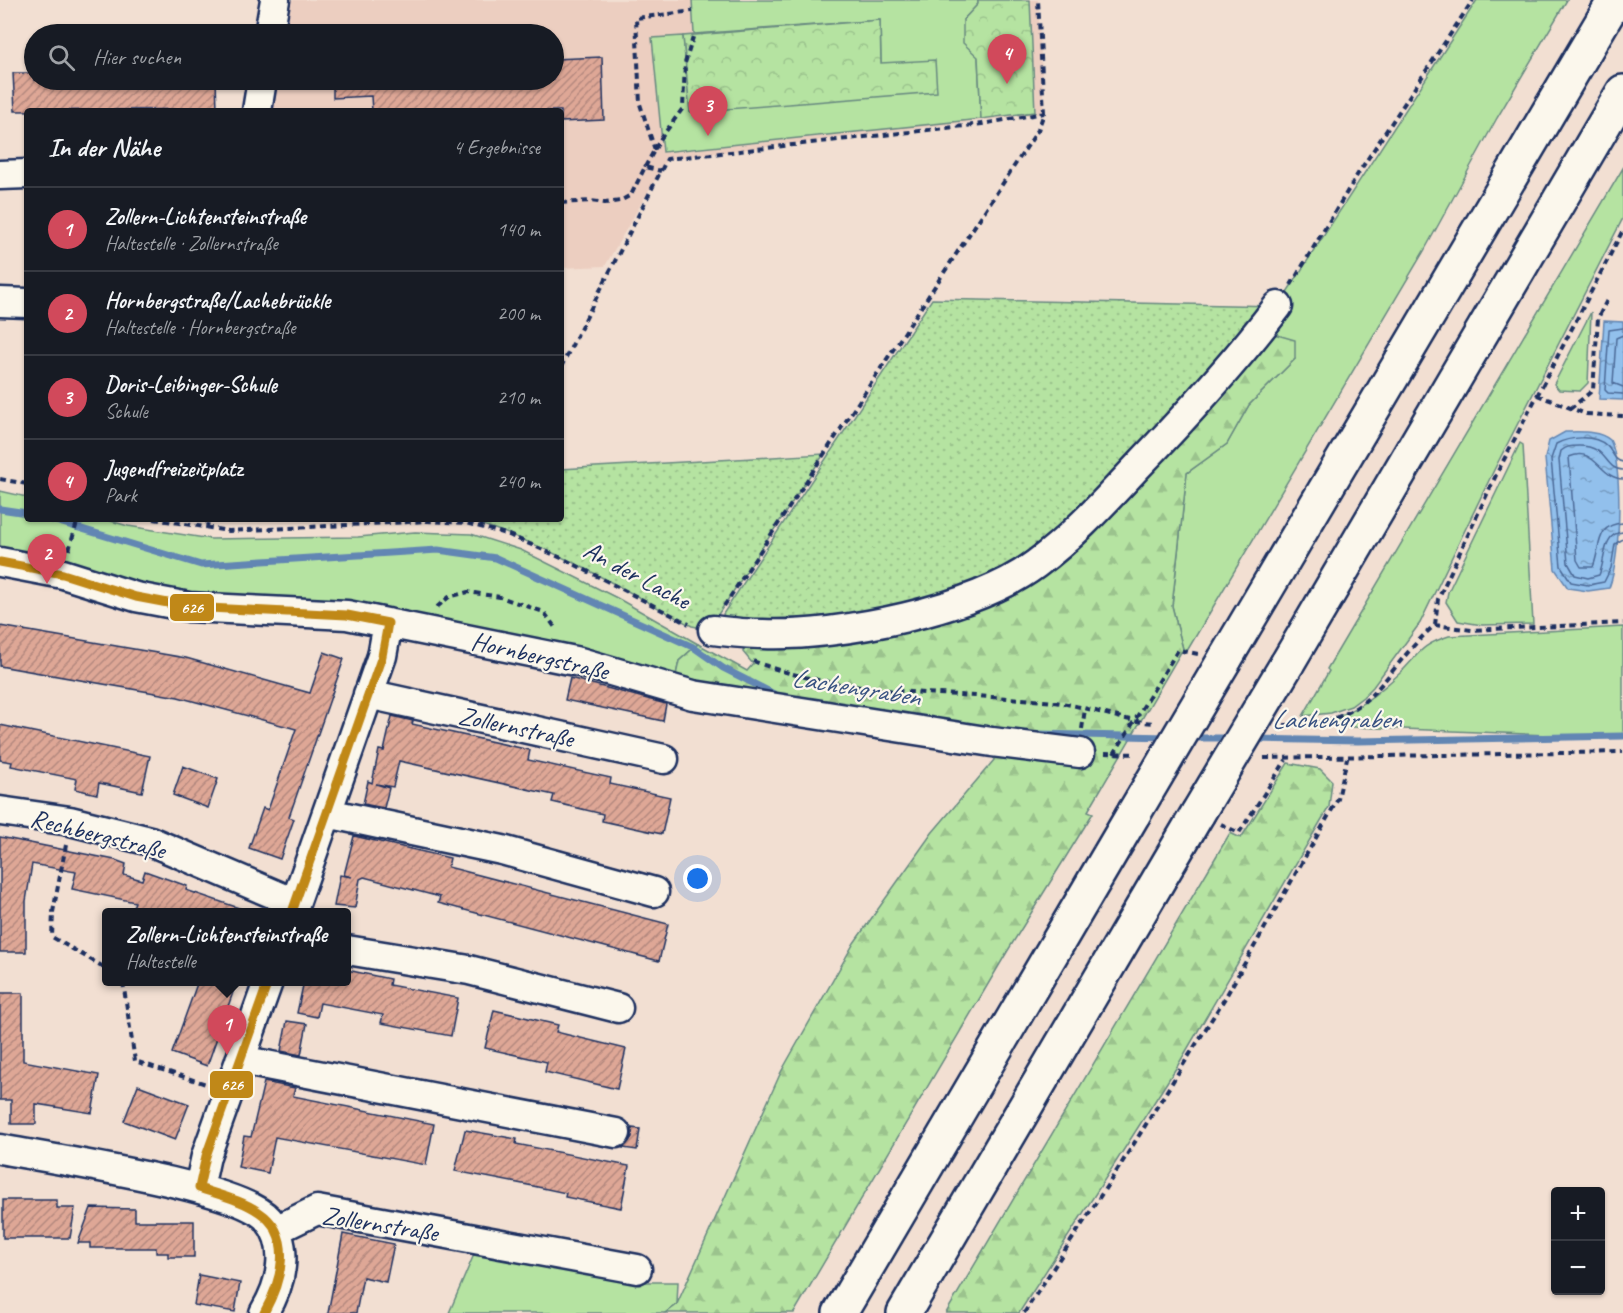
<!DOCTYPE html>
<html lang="de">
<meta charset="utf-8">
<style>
body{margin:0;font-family:Caveat,sans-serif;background:#242831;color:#f1f3f6}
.controls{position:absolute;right:18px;bottom:18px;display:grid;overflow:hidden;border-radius:6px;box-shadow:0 2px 4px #0004}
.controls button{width:54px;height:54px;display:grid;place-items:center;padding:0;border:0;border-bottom:2px solid #363941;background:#171b24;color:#f1f3f6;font:30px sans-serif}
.you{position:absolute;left:698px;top:879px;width:21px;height:21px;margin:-15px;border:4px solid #fff;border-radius:50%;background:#1a73e8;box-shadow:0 0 0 9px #1a73e833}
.badge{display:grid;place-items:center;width:39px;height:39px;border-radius:50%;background:#d1495b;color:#fff;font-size:20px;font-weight:700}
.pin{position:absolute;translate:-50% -50px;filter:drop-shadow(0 2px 3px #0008)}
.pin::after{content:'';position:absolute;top:32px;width:21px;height:18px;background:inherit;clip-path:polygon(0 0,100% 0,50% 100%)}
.popup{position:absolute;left:102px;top:908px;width:249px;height:78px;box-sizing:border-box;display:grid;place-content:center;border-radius:6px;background:#171b24;filter:drop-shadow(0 2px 4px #0005);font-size:20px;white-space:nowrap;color:#9ea1a6}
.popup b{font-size:22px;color:#f1f3f6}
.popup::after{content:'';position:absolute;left:50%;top:100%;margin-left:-12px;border:12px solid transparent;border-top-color:#171b24}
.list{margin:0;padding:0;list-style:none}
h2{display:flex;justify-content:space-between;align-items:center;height:78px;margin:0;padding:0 24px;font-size:26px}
h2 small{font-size:20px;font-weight:400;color:#9ea1a6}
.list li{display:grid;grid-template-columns:39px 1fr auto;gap:18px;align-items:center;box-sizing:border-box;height:84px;padding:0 24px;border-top:2px solid #363941}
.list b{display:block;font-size:22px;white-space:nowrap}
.list p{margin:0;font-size:20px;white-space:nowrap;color:#9ea1a6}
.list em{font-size:20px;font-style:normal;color:#9ea1a6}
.icon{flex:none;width:33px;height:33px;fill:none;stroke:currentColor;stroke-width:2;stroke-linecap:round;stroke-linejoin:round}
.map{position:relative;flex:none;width:1623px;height:1313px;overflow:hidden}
.search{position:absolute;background:#171b24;box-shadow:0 2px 4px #0004;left:24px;top:24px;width:540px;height:66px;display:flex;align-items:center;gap:15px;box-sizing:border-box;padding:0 21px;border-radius:33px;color:#9ea1a6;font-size:22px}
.panel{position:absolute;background:#171b24;box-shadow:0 2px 4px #0004;left:24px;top:108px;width:540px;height:414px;border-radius:6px}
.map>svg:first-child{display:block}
.built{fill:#eccec0}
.grass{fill:#b5e3a1;stroke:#688980;stroke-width:1.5}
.forest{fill:url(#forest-firs);stroke:#688980;stroke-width:1.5}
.park{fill:url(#park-crowns);stroke:#688980;stroke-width:1.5}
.garden{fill:url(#garden-dots);stroke:#688980;stroke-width:1.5}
.water{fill:url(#water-ripples);stroke:#6286b3;stroke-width:1.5}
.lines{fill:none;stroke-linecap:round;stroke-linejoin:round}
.shore{stroke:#4b6997;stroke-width:1.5}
.stream{stroke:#6286b3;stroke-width:7}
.building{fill:url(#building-hatch);stroke:#1b2f5e;stroke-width:1.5}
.minor-casing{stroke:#1b2f5e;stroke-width:33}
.highway-casing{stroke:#1b2f5e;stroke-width:38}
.path{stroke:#1b2f5e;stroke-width:4;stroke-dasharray:6 4.5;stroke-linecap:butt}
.minor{stroke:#fbf7ec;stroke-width:28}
.highway{stroke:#fbf7ec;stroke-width:33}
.highway-bridge-casing{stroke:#1b2f5e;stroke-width:38;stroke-linecap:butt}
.highway-bridge{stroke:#fbf7ec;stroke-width:33}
.bus-1-casing{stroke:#fbf7ec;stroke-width:14}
.bus-1{stroke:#c08818;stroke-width:9}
.labels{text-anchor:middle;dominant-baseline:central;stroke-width:4.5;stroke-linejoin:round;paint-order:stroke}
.street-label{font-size:26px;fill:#1b2f5e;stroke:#fbf7ec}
.water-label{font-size:27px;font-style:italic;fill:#395382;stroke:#fbf7ec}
.line-badge{stroke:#fbf7ec;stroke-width:2}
.badge-label{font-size:16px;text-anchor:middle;font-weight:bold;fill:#fff}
</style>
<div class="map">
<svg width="1623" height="1313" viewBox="0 0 1623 1313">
<defs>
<pattern id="forest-firs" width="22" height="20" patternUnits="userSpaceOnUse" patternTransform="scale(1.5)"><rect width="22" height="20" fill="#b5e3a1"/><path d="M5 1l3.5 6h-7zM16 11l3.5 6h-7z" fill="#9bc38d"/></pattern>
<pattern id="park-crowns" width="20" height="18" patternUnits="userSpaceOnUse" patternTransform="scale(1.5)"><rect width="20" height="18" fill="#b5e3a1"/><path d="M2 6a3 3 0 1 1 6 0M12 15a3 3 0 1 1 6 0" fill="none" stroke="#9bc38d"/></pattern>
<pattern id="garden-dots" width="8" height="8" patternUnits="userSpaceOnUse" patternTransform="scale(1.5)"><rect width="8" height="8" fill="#b5e3a1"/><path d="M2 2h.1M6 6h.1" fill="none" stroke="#9bc38d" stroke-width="1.8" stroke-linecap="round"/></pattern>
<pattern id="water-ripples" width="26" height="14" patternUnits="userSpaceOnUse" patternTransform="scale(1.5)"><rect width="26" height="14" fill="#92c0ec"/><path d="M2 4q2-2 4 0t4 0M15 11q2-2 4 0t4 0" fill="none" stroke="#769cc2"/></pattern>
<pattern id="building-hatch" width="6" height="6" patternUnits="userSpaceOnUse" patternTransform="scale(1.5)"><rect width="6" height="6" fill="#dea796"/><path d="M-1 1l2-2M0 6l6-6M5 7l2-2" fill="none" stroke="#b3887e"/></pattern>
</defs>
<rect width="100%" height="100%" fill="#f2dfd2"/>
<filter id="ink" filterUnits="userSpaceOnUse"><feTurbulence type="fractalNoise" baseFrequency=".0167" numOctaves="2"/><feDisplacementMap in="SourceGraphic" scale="12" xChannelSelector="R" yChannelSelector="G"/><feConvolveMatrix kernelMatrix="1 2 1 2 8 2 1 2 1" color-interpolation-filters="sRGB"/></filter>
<g filter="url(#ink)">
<path class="built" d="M 273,0 L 1038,0 L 1044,113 L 667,159 L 605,266 L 561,268 L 561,111 L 252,111 L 258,80 L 554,80 L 554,34 L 266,34 Z"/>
<path class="grass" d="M 692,0 L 978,0 L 978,4 L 963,20 L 978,57 L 981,119 L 663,152 L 652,38 L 683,36 L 690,112 L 881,63 L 880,20 L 694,34 Z
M 1477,0 L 1567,0 L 1497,118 L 1424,251 L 1187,651 L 1183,649 L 1172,606 L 1187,473 L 1227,444 L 1249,405 L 1295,359 L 1260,330 L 1278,306 Z
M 1623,168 L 1623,218 L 1494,470 L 1420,623 L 1373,687 L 1363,697 L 1351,706 L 1331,713 L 1303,716 L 1329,671 L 1327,669 Z
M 1591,312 L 1588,383 L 1580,391 L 1559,390 L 1554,384 Z
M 1520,443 L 1523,445 L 1533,624 L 1482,625 L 1458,621 L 1446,602 L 1448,592 Z
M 0,491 L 27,497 L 27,519 L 104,519 L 128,526 L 211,539 L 358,537 L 415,532 L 471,534 L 521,550 L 617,598 L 698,644 L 679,661 L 675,680 L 162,593 L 0,550 Z
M 1623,627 L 1623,738 L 1304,725 C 1343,721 1371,700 1399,674 C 1420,654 1418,646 1449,636 Z
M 475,1252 L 642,1282 L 678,1282 L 677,1304 L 665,1313 L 449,1313 Z"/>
<path class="forest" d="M 1260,330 L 1295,340 L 1295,359 L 1249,405 L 1227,444 L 1187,473 L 1172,606 L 1183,649 L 1187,651 L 1186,653 L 1181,652 L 1088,811 L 1093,813 L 1007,952 L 794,1313 L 665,1313 L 677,1304 L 781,1072 L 854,943 L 932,833 L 994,760 L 990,737 L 675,680 L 679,661 L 698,644 L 747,671 L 753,664 L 743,652 L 744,644 Z
M 1288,763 L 1320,769 L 1332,781 L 1329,807 L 1178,1065 L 1019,1313 L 946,1313 L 1230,833 L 1241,838 Z"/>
<path class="park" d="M 978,0 L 1030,0 L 1035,112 L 981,119 L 978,57 L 963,43 L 963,20 L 978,4 Z
M 880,20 L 881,63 L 935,60 L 937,92 L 690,112 L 683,36 Z"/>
<path class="garden" d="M 932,299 L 1278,306 L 1036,565 L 901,617 L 730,627 L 723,614 Z
M 824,454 L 715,619 L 713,630 L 692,626 C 624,590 557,549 483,525 L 487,519 L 561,519 L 561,469 Z"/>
<path class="water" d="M 1604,321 L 1623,322 L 1623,400 L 1599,399 Z
M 1565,432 C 1579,432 1599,430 1610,440 C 1623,464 1621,558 1609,588 L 1588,591 L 1568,588 L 1555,569 L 1545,458 L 1549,441 Z"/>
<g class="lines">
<path class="shore" d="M 1623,328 L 1609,330 L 1605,390 L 1608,393 L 1623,394
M 1623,335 L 1616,338 L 1613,383 L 1623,387
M 1623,462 C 1614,461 1613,452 1607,446 C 1594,434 1569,437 1556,444 L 1551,459 L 1561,566 L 1571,582 L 1588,585 L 1604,582 L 1611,568 L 1615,544 L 1623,539
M 1623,470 C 1603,469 1609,446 1579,446 C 1571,446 1567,446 1561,451 L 1559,460 L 1568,563 L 1575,575 L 1588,578 L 1599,575 C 1606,560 1602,533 1623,532
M 1623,479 C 1599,478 1595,445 1569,457 L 1577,560 L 1581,567 L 1593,567 C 1601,548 1595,524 1623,523"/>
<path class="stream" d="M 0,509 L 27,513
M 49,519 L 201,565 L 438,550 L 496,558 L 693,647 L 723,668 L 778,696
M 1038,734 L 1168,737
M 1191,738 L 1231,738
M 1254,739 L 1358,741 L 1623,736"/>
</g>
<path class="building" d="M 602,57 L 604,120 L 561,122 L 561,111 L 372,111 L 371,96 L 333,98 L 333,80 L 395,80 L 395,86 L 456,84 L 456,80 L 554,80 L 554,59 Z
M 13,73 L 34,73 L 34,80 L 216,80 L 217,109 L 15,111 Z
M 0,626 L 186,658 L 310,693 L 324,652 L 344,659 L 289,817 L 294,819 L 280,859 L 249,848 L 263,808 L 268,810 L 296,729 L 178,697 L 0,666 Z
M 570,678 L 666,704 L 663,721 L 565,700 Z
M 392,716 L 413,721 L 412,724 L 530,750 L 528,760 L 611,778 L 610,784 L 670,797 L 662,834 L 602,821 L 603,814 L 552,802 L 554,795 L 399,761 L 393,787 L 376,784 L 389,788 L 384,808 L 363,804 L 368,781 L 372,783 L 379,750 L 384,751 Z
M 0,725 L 150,756 L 142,792 L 99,783 L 97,794 L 75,789 L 77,779 L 11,766 L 12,762 L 0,760 Z
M 183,766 L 218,779 L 208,808 L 173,795 Z
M 354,836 L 450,858 L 448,867 L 668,924 L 659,961 L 438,903 L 440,897 L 364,877 L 360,879 L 355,908 L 334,906 L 340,875 L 352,877 L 344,875 Z
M 0,837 L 115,860 L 126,864 L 124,875 L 142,880 L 145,871 L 187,886 L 186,890 L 242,909 L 242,912 L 148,912 L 133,907 L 135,902 L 72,889 L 76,872 L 32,864 L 26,901 L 26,952 L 0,952 Z
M 347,970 L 390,979 L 389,985 L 458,998 L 451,1036 L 381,1023 L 383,1015 L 320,1003 L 317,1017 L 297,1013 L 304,981 L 347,981 Z
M 198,981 L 237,981 L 207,1066 L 172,1053 Z
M 0,993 L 23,993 L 23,1061 L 99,1075 L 92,1113 L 36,1104 L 36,1124 L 11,1124 L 11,1100 L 0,1100 Z
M 494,1010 L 558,1025 L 556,1032 L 626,1049 L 617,1089 L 545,1072 L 547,1062 L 485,1048 Z
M 287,1021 L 307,1024 L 301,1055 L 281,1051 Z
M 264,1082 L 295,1088 L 293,1096 L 434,1124 L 426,1165 L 275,1137 L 268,1173 L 238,1167 L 244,1136 L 251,1137 Z
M 138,1085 L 189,1104 L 175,1140 L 124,1121 Z
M 632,1128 L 640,1129 L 637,1150 L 623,1148 L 632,1137 Z
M 465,1130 L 517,1139 L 516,1144 L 629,1166 L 621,1208 L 565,1197 L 566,1193 L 533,1186 L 455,1171 Z
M 3,1200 L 57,1200 L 57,1208 L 75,1208 L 70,1238 L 3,1238 Z
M 91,1208 L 135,1209 L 135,1221 L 194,1221 L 194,1257 L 168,1257 L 168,1253 L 156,1253 L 156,1248 L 90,1248 L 90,1243 L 78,1243 Z
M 343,1234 L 394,1244 L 386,1282 L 363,1277 L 356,1313 L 328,1313 Z
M 199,1275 L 240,1283 L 235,1312 L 194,1305 Z"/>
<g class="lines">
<defs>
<path id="minor" d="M 269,34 L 275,0
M 257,111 L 262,80
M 0,175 L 27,174
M 0,302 L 27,303
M 0,562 L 63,574 L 136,597 L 189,607 L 347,615 L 580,662 L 693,695 L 992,742 L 1080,753
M 713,630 C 729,632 746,634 763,634 C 839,637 975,610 1036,564 C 1074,536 1106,500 1138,466 C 1187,415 1235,363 1278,306
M 368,694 L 664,759
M 0,811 L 70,821 L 150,841 L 295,903
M 327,813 L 502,850 L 654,892
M 292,912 L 382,656 L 388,623
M 347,950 L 469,970 L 618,1008
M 240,1060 L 616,1133
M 0,1149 C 51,1159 239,1186 268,1219 C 291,1247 281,1285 264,1313
M 199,1188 L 206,1156 L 268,982
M 276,1230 L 317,1210 L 637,1269"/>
<path id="highway" d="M 1225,659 L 1615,0
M 1287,664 L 1623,92
M 840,1313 L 1134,813
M 904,1313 L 1198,813"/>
</defs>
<use href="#minor" class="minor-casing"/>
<use href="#highway" class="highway-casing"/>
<path class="path" d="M 655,150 L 640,104 L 636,18 L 693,11
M 645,167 L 661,138 L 683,108 L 685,63 L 694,34
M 561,203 L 591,201 L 605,203 L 620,201 L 631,195 L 645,167 L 661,171
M 1291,285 L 1359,172 L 1473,0
M 561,367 L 667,159 L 982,124 L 1044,113
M 1537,395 L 1586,414 L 1623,416
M 1570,409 L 1593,390 L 1598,318 L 1608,298
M 0,479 L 27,484
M 154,519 L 229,531 L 428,521 L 466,523 L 509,535 L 566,560 L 689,624
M 481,526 L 484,519
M 207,529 L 208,519
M 69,550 L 78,519
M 724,606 L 1038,130 L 1044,113 L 1038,0
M 437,607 L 449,597 L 468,592 L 500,597 L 544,612 L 557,630
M 1435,625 L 1438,599 L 1497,473 L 1623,230
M 753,661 C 847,698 954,691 1053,702 C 1089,706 1121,722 1156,723
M 1284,725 C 1376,726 1377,675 1435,625 L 1472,630 L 1623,623
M 1082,729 L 1085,709
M 1105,753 L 1136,754
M 1114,754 L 1178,650 L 1198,654
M 1264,758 L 1623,752
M 1221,824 L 1239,833 L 1286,760
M 66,845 L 53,912 L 52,937 L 107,969
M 123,982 L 135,1061 L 206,1084
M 1024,1313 L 1118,1169 L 1225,998 L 1338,799 L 1347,758"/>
<use href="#minor" class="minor"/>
<use href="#highway" class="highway"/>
<defs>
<path id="highway-bridge" d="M 1134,813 L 1225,659
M 1198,813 L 1287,664"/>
</defs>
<use href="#highway-bridge" class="highway-bridge-casing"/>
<use href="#highway-bridge" class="highway-bridge"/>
<defs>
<path id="bus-1" d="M 0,562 L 63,574 L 136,597 L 189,607 L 347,615 L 388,623
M 292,912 L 382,656 L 388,623
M 199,1188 L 206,1156 L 268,982
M 199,1188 C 219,1195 242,1200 259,1212 C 295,1236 281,1282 264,1313"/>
</defs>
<use href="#bus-1" class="bus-1-casing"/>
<use href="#bus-1" class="bus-1"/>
</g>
</g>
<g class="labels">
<g class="street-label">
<text transform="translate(637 575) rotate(28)">An der Lache</text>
<text transform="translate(540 656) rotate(13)">Hornbergstraße</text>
<text transform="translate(516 727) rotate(12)">Zollernstraße</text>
<text transform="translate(98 834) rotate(14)">Rechbergstraße</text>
<text transform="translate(380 1224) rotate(9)">Zollernstraße</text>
</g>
<g class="water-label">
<text transform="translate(856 687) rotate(9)">Lachengraben</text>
<text x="1336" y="719">Lachengraben</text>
</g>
</g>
<g class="line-badge">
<rect x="169" y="593" width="46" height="29" rx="6" fill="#c08818"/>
<rect x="209" y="1070" width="45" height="29" rx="6" fill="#c08818"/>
</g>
<g class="badge-label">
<text x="192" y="613">626</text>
<text x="232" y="1090">626</text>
</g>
</svg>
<div class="controls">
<button>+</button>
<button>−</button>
</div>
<div class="you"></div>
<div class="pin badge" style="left:227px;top:1055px">1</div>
<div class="popup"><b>Zollern-Lichtensteinstraße</b>Haltestelle</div>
<div class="pin badge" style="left:47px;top:584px">2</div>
<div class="pin badge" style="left:708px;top:136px">3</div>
<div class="pin badge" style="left:1007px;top:84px">4</div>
<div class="search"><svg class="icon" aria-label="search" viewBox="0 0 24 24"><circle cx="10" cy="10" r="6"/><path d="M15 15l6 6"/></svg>Hier suchen</div>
<section class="panel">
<h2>In der Nähe<small>4 Ergebnisse</small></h2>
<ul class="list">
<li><span class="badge">1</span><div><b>Zollern-Lichtensteinstraße</b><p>Haltestelle · Zollernstraße</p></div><em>140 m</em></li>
<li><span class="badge">2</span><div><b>Hornbergstraße/Lachebrückle</b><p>Haltestelle · Hornbergstraße</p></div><em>200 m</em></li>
<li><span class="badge">3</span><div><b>Doris-Leibinger-Schule</b><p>Schule</p></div><em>210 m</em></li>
<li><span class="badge">4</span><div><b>Jugendfreizeitplatz</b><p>Park</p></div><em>240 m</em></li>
</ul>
</section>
</div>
